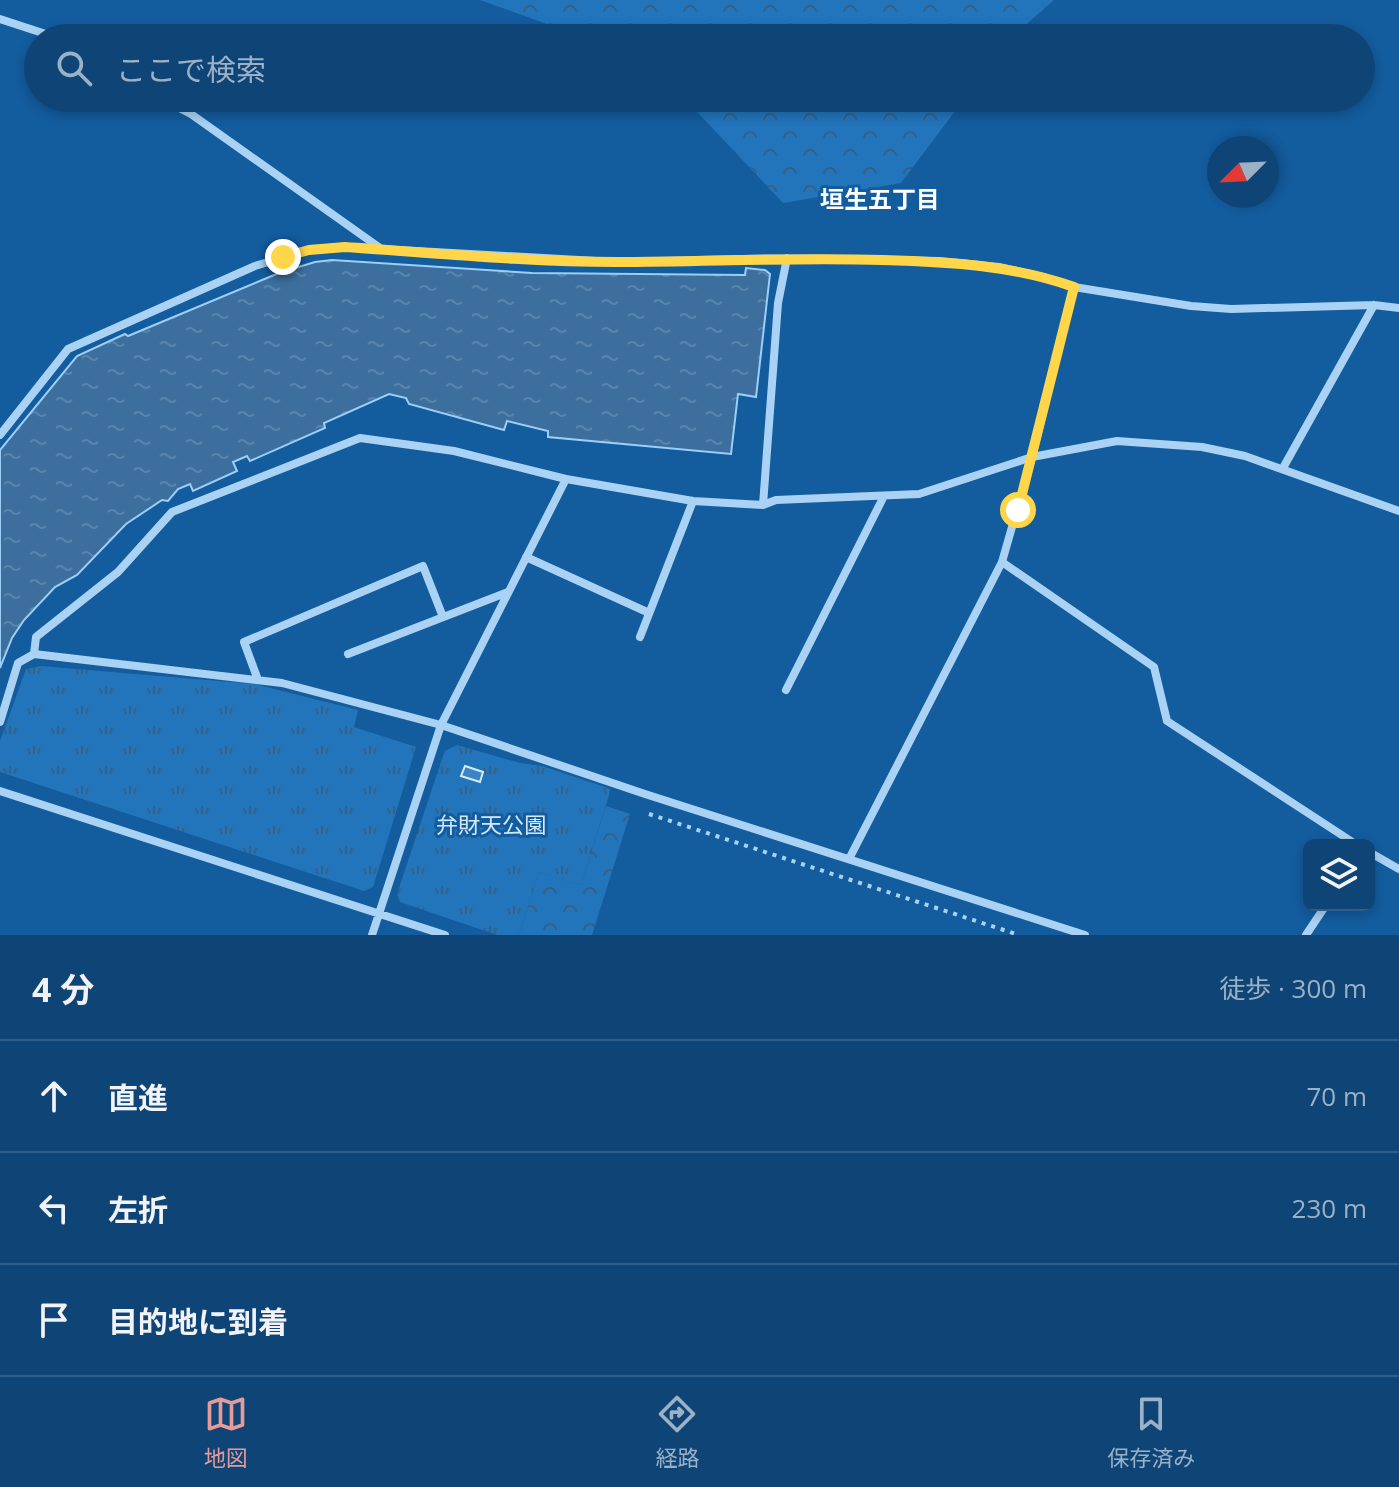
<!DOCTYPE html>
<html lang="ja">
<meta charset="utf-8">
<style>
body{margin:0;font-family:"Open Sans","Noto Sans JP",sans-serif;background:#1c4f7e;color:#f1f3f6}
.controls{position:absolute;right:24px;bottom:24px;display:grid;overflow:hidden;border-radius:12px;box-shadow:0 4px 12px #0003}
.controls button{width:72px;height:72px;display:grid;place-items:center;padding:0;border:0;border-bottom:2px solid #2e5d88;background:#0e4576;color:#f1f3f6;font:40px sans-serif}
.compass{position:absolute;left:1207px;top:136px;width:72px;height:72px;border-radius:50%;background:#0e4576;box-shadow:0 4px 12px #0003;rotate:246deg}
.stop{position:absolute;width:24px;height:24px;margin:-18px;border:6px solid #ffd54a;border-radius:50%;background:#fff}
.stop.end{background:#ffd54a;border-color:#fff;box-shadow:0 2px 8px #0008}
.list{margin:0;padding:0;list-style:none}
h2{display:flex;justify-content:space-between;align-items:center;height:104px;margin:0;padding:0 32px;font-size:34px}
h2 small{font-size:26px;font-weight:400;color:#9bb1c5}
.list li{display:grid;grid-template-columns:52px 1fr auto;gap:24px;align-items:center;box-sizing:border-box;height:112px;padding:0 32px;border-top:2px solid #2e5d88}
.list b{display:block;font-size:30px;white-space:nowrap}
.list em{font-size:26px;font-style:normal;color:#9bb1c5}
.icon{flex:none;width:44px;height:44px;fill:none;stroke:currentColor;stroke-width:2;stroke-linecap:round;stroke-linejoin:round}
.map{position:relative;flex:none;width:1399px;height:935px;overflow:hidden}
.search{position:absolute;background:#0e4576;box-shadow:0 4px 12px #0003;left:24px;right:24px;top:24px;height:88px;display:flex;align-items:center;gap:20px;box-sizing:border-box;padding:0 28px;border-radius:44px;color:#9bb1c5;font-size:30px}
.sheet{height:440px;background:#0e4576}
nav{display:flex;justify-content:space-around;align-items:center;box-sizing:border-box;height:112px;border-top:2px solid #2e5d88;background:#0e4576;font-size:22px;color:#9bb1c5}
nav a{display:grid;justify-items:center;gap:4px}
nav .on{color:#e69b98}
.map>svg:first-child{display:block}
.forest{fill:url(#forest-crowns)}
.park{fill:url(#park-tufts)}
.water{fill:url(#water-ripples);stroke:#9ccef7;stroke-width:2}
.building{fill:#3c85c5;stroke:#d2eafe;stroke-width:2}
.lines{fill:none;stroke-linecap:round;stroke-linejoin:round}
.path{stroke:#aad2f4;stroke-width:4;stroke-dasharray:4 6;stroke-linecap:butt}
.street{stroke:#aad2f4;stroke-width:8}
.route{stroke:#ffd54a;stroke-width:10}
.labels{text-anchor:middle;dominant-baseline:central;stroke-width:6;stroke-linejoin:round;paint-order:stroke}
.park-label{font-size:22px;fill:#d2eafe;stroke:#135c9e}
.neighbourhood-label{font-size:24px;font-weight:bold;fill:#fff;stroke:#135c9e}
</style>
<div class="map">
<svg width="1399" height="935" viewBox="0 0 1399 935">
<defs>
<pattern id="forest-crowns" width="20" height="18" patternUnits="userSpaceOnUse" patternTransform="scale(2)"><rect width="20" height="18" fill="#2275bb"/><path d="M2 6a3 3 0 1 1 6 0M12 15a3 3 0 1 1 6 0" fill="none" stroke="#376084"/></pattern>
<pattern id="park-tufts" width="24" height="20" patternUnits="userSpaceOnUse" patternTransform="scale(2)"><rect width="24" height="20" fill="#2275bb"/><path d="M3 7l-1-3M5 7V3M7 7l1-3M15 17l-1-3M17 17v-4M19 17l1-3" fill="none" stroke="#376084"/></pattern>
<pattern id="water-ripples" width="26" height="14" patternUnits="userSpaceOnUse" patternTransform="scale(2)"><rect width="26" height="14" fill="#3c6f9e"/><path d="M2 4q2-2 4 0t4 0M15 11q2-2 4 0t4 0" fill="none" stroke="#5985ad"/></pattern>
</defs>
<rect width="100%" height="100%" fill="#135c9e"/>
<path class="forest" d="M 480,0 L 1054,0 L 1011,38 L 586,38 Z
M 684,98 L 965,98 L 901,183 L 783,203 Z
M 606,806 L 630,814 L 592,935 L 519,935 L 539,872 L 581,885 Z"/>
<path class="park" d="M 41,666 L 254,684 L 358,710 L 354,727 L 416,747 L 373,887 L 364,891 L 0,772 L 0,741 L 26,669 Z
M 457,745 L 520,763 L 542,766 L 611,789 L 581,885 L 539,872 L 519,935 L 497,935 L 400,902 L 397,894 L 443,756 L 445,751 Z"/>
<path class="water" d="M 332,260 L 532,273 L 745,275 L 746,268 L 765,270 L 770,274 L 756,397 L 738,394 L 731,454 L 548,437 L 548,431 L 507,421 L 504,430 L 409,404 L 406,398 L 389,394 L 324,423 L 325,428 L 250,461 L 247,456 L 233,462 L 237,471 L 193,491 L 190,484 L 178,489 L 168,501 L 162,500 L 126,524 L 77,575 L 55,587 L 24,620 L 12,638 L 0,668 L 0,450 L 77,356 L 125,334 L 128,336 L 279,273 L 315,262 Z"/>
<path class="building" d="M 465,766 L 483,772 L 480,782 L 461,776 Z"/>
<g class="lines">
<path class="path" d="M 649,814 L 1019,935"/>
<path class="street" d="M 0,19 L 58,38
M 160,98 L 191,114 L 380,248
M 1074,287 L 1032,457 L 1117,441 L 1202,447 L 1245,456 L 1399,511
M 0,435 L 68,349 L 255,266 L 309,250 L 345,247 L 615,262 L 787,258 L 940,261 L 999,267 L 1043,277 L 1074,287 L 1191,306 L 1231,309 L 1374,305 L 1399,308
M 1032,457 L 1002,562 L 1154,667 L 1167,721 L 1357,845
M 1283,468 L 1374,305
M 566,479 L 441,725 L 282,683 L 34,654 L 36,637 L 118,572 L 172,512 L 360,438 L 454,451 L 566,479 L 693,501 L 763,505 L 776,500 L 919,494 L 1032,457
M 763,505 L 778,303 L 787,258
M 526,557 L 647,612
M 640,637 L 693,501
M 348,654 L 508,592
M 258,680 L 244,642 L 423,566 L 443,617
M 786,690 L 884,496
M 0,722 L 18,663 L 34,654
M 0,791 L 445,935
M 1369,852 L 1399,869
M 849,859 L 1002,562
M 372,935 L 441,725 L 645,794 L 1085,935
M 1306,935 L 1326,905"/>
</g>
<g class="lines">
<path class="route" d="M 283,257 L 309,250 L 345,247 C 435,253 527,262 617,262 C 706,262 794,257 883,260 C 949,262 1012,265 1074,287 L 1018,510"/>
</g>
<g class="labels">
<g class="park-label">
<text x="491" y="824">弁財天公園</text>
</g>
<g class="neighbourhood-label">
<text x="880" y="198">垣生五丁目</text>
</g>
</g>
</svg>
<div class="controls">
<button><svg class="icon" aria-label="layers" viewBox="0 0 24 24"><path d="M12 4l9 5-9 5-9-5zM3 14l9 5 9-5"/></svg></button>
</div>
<svg class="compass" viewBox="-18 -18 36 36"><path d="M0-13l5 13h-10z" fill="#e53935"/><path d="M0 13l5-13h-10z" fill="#9bb1c5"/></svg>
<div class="stop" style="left:1018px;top:510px"></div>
<div class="stop end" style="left:283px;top:257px"></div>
<div class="search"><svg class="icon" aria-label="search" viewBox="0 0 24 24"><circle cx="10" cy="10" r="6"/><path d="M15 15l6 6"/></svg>ここで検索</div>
</div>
<section class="sheet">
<h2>4 分<small>徒歩 · 300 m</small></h2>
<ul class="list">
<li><svg class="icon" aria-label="ahead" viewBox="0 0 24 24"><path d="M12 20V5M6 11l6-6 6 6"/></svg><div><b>直進</b></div><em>70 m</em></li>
<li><svg class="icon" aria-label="left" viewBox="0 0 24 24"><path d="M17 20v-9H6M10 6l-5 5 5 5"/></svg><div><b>左折</b></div><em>230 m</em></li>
<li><svg class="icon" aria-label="arrive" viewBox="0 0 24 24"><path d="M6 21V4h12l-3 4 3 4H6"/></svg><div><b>目的地に到着</b></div></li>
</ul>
</section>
<nav>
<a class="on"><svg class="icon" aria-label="map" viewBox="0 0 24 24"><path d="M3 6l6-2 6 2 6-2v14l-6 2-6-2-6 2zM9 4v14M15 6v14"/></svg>地図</a>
<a><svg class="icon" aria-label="directions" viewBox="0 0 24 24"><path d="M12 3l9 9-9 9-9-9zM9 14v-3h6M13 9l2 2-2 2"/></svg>経路</a>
<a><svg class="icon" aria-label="saved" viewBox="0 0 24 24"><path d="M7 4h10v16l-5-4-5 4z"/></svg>保存済み</a>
</nav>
